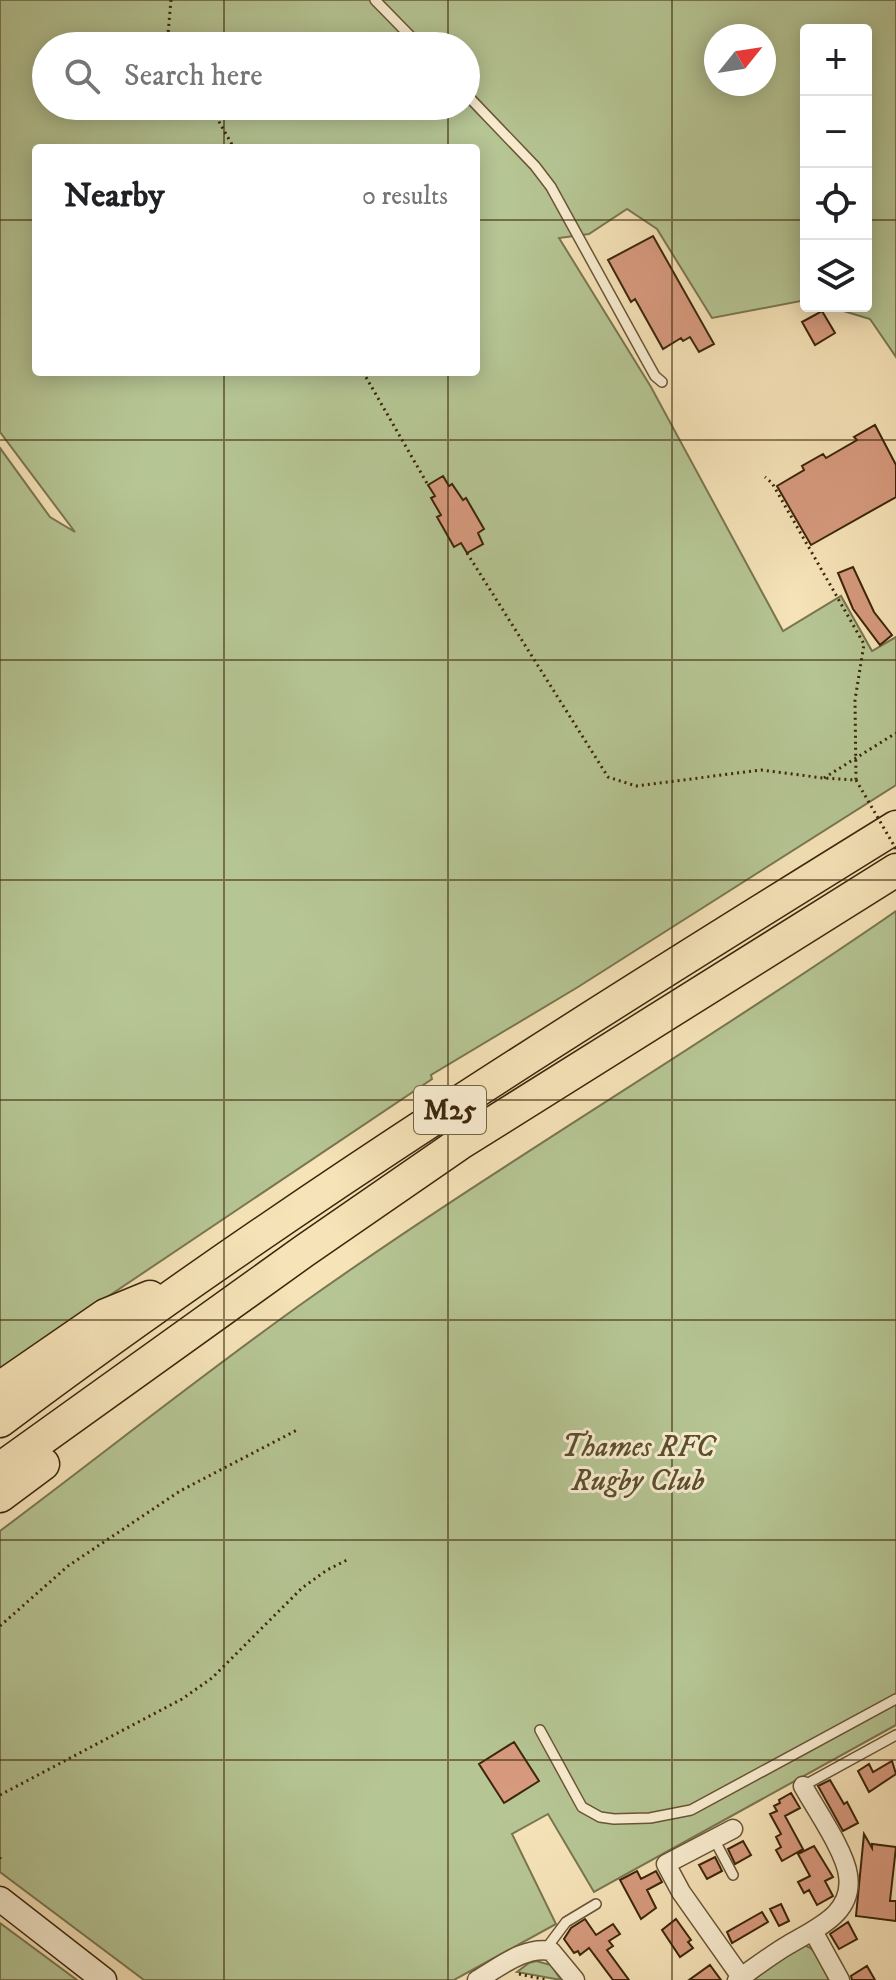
<!DOCTYPE html>
<meta charset="utf-8">
<style>
body{margin:0;font-family:"IM FELL DW Pica",serif;background:#f6f6f6;color:#202124}
.controls{position:absolute;right:24px;top:24px;display:grid;overflow:hidden;border-radius:8px;box-shadow:0 4px 20px #0003}
.controls button{width:72px;height:72px;display:grid;place-items:center;padding:0;border:0;border-bottom:2px solid #e0e0e0;background:#fff;color:#202124;font:40px sans-serif}
.compass{position:absolute;left:704px;top:24px;width:72px;height:72px;border-radius:50%;background:#fff;box-shadow:0 4px 20px #0003;rotate:60deg}
.list{margin:0;padding:0;list-style:none}
h2{display:flex;justify-content:space-between;align-items:center;height:104px;margin:0;padding:0 32px;font-size:34px}
h2 small{font-size:26px;font-weight:400;color:#757577}
.icon{flex:none;width:44px;height:44px;fill:none;stroke:currentColor;stroke-width:2;stroke-linecap:round;stroke-linejoin:round}
.map{position:relative;flex:none;width:896px;height:1980px;overflow:hidden}
.search{position:absolute;background:#fff;box-shadow:0 4px 20px #0003;left:32px;top:32px;width:448px;height:88px;display:flex;align-items:center;gap:20px;box-sizing:border-box;padding:0 28px;border-radius:44px;color:#757577;font-size:30px}
.panel{position:absolute;background:#fff;box-shadow:0 4px 20px #0003;left:32px;top:144px;width:448px;height:232px;border-radius:8px}
.map>svg:first-child{display:block}
.green{fill:#b6c594;stroke:#797650;stroke-width:2;fill-rule:evenodd}
.building{fill:#d79a7e;stroke:#3c260b;stroke-width:2}
.lines{fill:none;stroke-linecap:round;stroke-linejoin:round}
.lane-casing{stroke:#6a5536;stroke-width:12}
.street-casing{stroke:#6a5536;stroke-width:21}
.secondary-casing{stroke:#3c260b;stroke-width:27}
.highway-casing{stroke:#3c260b;stroke-width:35}
.path{stroke:#3c260b;stroke-width:3;stroke-dasharray:2 4;stroke-linecap:butt}
.lane{stroke:#f9edd1;stroke-width:9}
.street{stroke:#f9edd1;stroke-width:18}
.secondary{stroke:#f9edd1;stroke-width:24}
.highway{stroke:#f6e3b8;stroke-width:32}
.path-bridge{stroke:#3c260b;stroke-width:3;stroke-dasharray:2 4;stroke-linecap:butt}
.grid{fill:none;stroke:#3c260b;stroke-width:2;stroke-opacity:0.55}
.labels{text-anchor:middle;dominant-baseline:central;stroke-width:6;stroke-linejoin:round;paint-order:stroke}
.shield{fill:#f9edd1;stroke:#756246;stroke-width:2}
.shield-label{font-size:28px;font-weight:bold;fill:#3c260b}
.park-label{font-size:30px;font-style:italic;fill:#5a4e2d;stroke:#f9edd1}
</style>
<div class="map">
<svg width="896" height="1980" viewBox="0 0 896 1980">
<rect width="100%" height="100%" fill="#f6e3b8"/>
<filter id="stains"><feTurbulence type="fractalNoise" baseFrequency=".0025" numOctaves="4"/><feColorMatrix values="0 0 0 0 .2 0 0 0 0 .09 0 0 0 0 .02 0 0 0 .5 -.17"/></filter>
<radialGradient id="worn" r=".72"><stop offset=".6" stop-color="#630" stop-opacity="0"/><stop offset="1" stop-color="#630" stop-opacity=".3"/></radialGradient>
<path class="green" d="M 0,0 L 896,0 L 896,357 L 870,319 L 827,306 L 866,306 L 866,30 L 806,30 L 806,300 L 712,318 L 657,229 L 627,209 L 589,234 L 559,238 L 651,387 L 783,631 L 841,596 L 872,651 L 896,637 L 896,785 L 578,987 L 431,1075 L 432,1079 L 0,1369 L 0,448 L 50,517 L 75,532 L 0,432 ZM 716,36 L 764,36 L 764,84 L 716,84 ZM 46,46 L 466,46 L 466,106 L 46,106 ZM 36,148 L 476,148 L 476,372 L 36,372 Z
M 896,911 L 896,1725 L 594,1892 L 548,1814 L 512,1834 L 556,1924 L 454,1980 L 144,1980 L 0,1872 L 0,1531 C 100,1456 198,1378 300,1305 C 494,1167 700,1047 896,911 Z
M 0,1923 L 77,1980 L 0,1980 Z
M 802,1945 C 817,1946 824,1968 831,1980 L 753,1980 Z
M 536,1961 L 551,1965 L 561,1980 L 517,1972 L 529,1963 Z"/>
<path class="building" d="M 653,236 L 714,344 L 699,352 L 690,337 L 683,341 L 681,338 L 663,349 L 635,299 L 631,302 L 608,260 Z
M 822,311 L 835,333 L 815,345 L 802,322 Z
M 875,425 L 896,465 L 896,497 L 811,545 L 777,486 L 804,470 L 802,466 L 823,454 L 826,458 L 857,440 L 854,437 Z
M 443,476 L 449,486 L 452,484 L 463,500 L 466,498 L 484,529 L 478,533 L 483,544 L 467,553 L 461,543 L 454,547 L 437,517 L 441,515 L 431,498 L 435,496 L 428,485 Z
M 853,567 L 874,612 L 892,635 L 880,645 L 853,609 L 838,573 Z
M 514,1742 L 539,1781 L 504,1803 L 479,1764 Z
M 892,1761 L 896,1774 L 869,1792 L 858,1771 L 869,1764 L 873,1772 Z
M 830,1780 L 844,1804 L 847,1802 L 858,1823 L 843,1831 L 818,1786 Z
M 791,1793 L 800,1808 L 785,1816 L 803,1849 L 782,1861 L 776,1850 L 781,1847 L 776,1837 L 781,1834 L 770,1814 L 777,1811 L 774,1806 L 780,1803 L 779,1800 Z
M 864,1834 L 872,1848 L 872,1844 L 896,1847 L 890,1901 L 896,1901 L 896,1921 L 856,1916 Z
M 743,1841 L 751,1855 L 735,1864 L 728,1849 Z
M 814,1846 L 833,1877 L 825,1881 L 833,1896 L 817,1905 L 809,1890 L 804,1893 L 798,1882 L 810,1876 L 798,1854 Z
M 715,1857 L 722,1871 L 707,1879 L 699,1865 Z
M 637,1871 L 641,1879 L 656,1871 L 662,1882 L 647,1890 L 656,1908 L 641,1919 L 620,1880 Z
M 781,1904 L 789,1921 L 779,1926 L 770,1909 Z
M 762,1912 L 768,1922 L 732,1943 L 727,1932 Z
M 585,1919 L 596,1935 L 613,1924 L 620,1934 L 609,1941 L 613,1946 L 607,1950 L 629,1980 L 613,1980 L 589,1948 L 580,1955 L 578,1951 L 574,1953 L 564,1939 L 571,1928 Z
M 676,1919 L 691,1940 L 688,1942 L 693,1948 L 680,1957 L 662,1930 Z
M 848,1922 L 857,1939 L 839,1949 L 830,1934 Z
M 710,1965 L 721,1980 L 689,1980 Z
M 867,1966 L 875,1980 L 852,1980 L 851,1976 Z"/>
<g class="lines">
<defs>
<path id="lane" d="M 375,0 L 420,46
M 466,94 L 535,166 L 551,187 L 645,358 L 655,376 L 662,382
M 540,1730 L 582,1807 L 600,1817 L 614,1819 L 650,1818 L 691,1810 L 896,1699
M 803,1786 L 896,1735
M 714,1839 L 733,1875
M 545,1950 L 566,1922 L 596,1904"/>
<path id="street" d="M 733,1829 L 666,1864 L 681,1892 L 741,1977
M 813,1931 L 840,1980
M 477,1980 C 500,1967 524,1946 551,1951 L 575,1980
M 737,1980 C 754,1968 771,1955 788,1945 C 816,1928 854,1914 848,1875 C 845,1851 815,1808 803,1786"/>
<path id="secondary" d="M 0,1899 L 104,1980"/>
<path id="highway" d="M 0,1388 L 106,1315 L 150,1297
M 0,1421 C 286,1206 592,1015 896,827
M 0,1469 L 304,1251 L 459,1144 L 896,870
M 0,1496 L 43,1464"/>
</defs>
<use href="#lane" class="lane-casing"/>
<use href="#street" class="street-casing"/>
<use href="#secondary" class="secondary-casing"/>
<use href="#highway" class="highway-casing"/>
<path class="path" d="M 171,0 L 168,34 L 175,46
M 210,106 L 234,148
M 363,372 L 428,485
M 467,553 L 608,777 L 636,786 L 761,770 L 823,778 L 856,780 L 855,700 L 864,644 L 772,483 L 765,477
M 824,778 L 896,733
M 0,1626 L 68,1566 L 180,1491 L 299,1429
M 0,1795 L 182,1699 L 212,1678 L 302,1588 L 327,1570 L 347,1560
M 0,1857 L 0,1863
M 519,1974 L 547,1980"/>
<use href="#lane" class="lane"/>
<use href="#street" class="street"/>
<use href="#secondary" class="secondary"/>
<use href="#highway" class="highway"/>
<path class="path-bridge" d="M 856,780 L 896,849"/>
</g>
<path class="grid" d="M 224,0 L 224,46M 448,0 L 448,46M 672,0 L 672,1980M 224,106 L 224,148M 448,106 L 448,148M 0,220 L 36,220M 476,220 L 806,220M 866,220 L 896,220M 224,372 L 224,1980M 448,372 L 448,1980M 0,440 L 896,440M 0,660 L 896,660M 0,880 L 896,880M 0,1100 L 896,1100M 0,1320 L 896,1320M 0,1540 L 896,1540M 0,1760 L 896,1760"/>
<g class="labels">
<rect class="shield" x="414" y="1086" width="72" height="48" rx="6"/>
<g class="shield-label">
<text x="450" y="1110">M25</text>
</g>
<g class="park-label">
<text x="638" y="1447">Thames RFC<tspan x="638" dy="34">Rugby Club</tspan></text>
</g>
</g>
<rect width="100%" height="100%" filter="url(#stains)"/>
<rect width="100%" height="100%" fill="url(#worn)"/>
</svg>
<div class="controls">
<button>+</button>
<button>−</button>
<button><svg class="icon" aria-label="locate" viewBox="0 0 24 24"><circle cx="12" cy="12" r="6"/><path d="M12 2v4M12 18v4M2 12h4M18 12h4"/></svg></button>
<button><svg class="icon" aria-label="layers" viewBox="0 0 24 24"><path d="M12 4l9 5-9 5-9-5zM3 14l9 5 9-5"/></svg></button>
</div>
<svg class="compass" viewBox="-18 -18 36 36"><path d="M0-13l5 13h-10z" fill="#e53935"/><path d="M0 13l5-13h-10z" fill="#757577"/></svg>
<div class="search"><svg class="icon" aria-label="search" viewBox="0 0 24 24"><circle cx="10" cy="10" r="6"/><path d="M15 15l6 6"/></svg>Search here</div>
<section class="panel">
<h2>Nearby<small>0 results</small></h2>
<ul class="list">
</ul>
</section>
</div>
